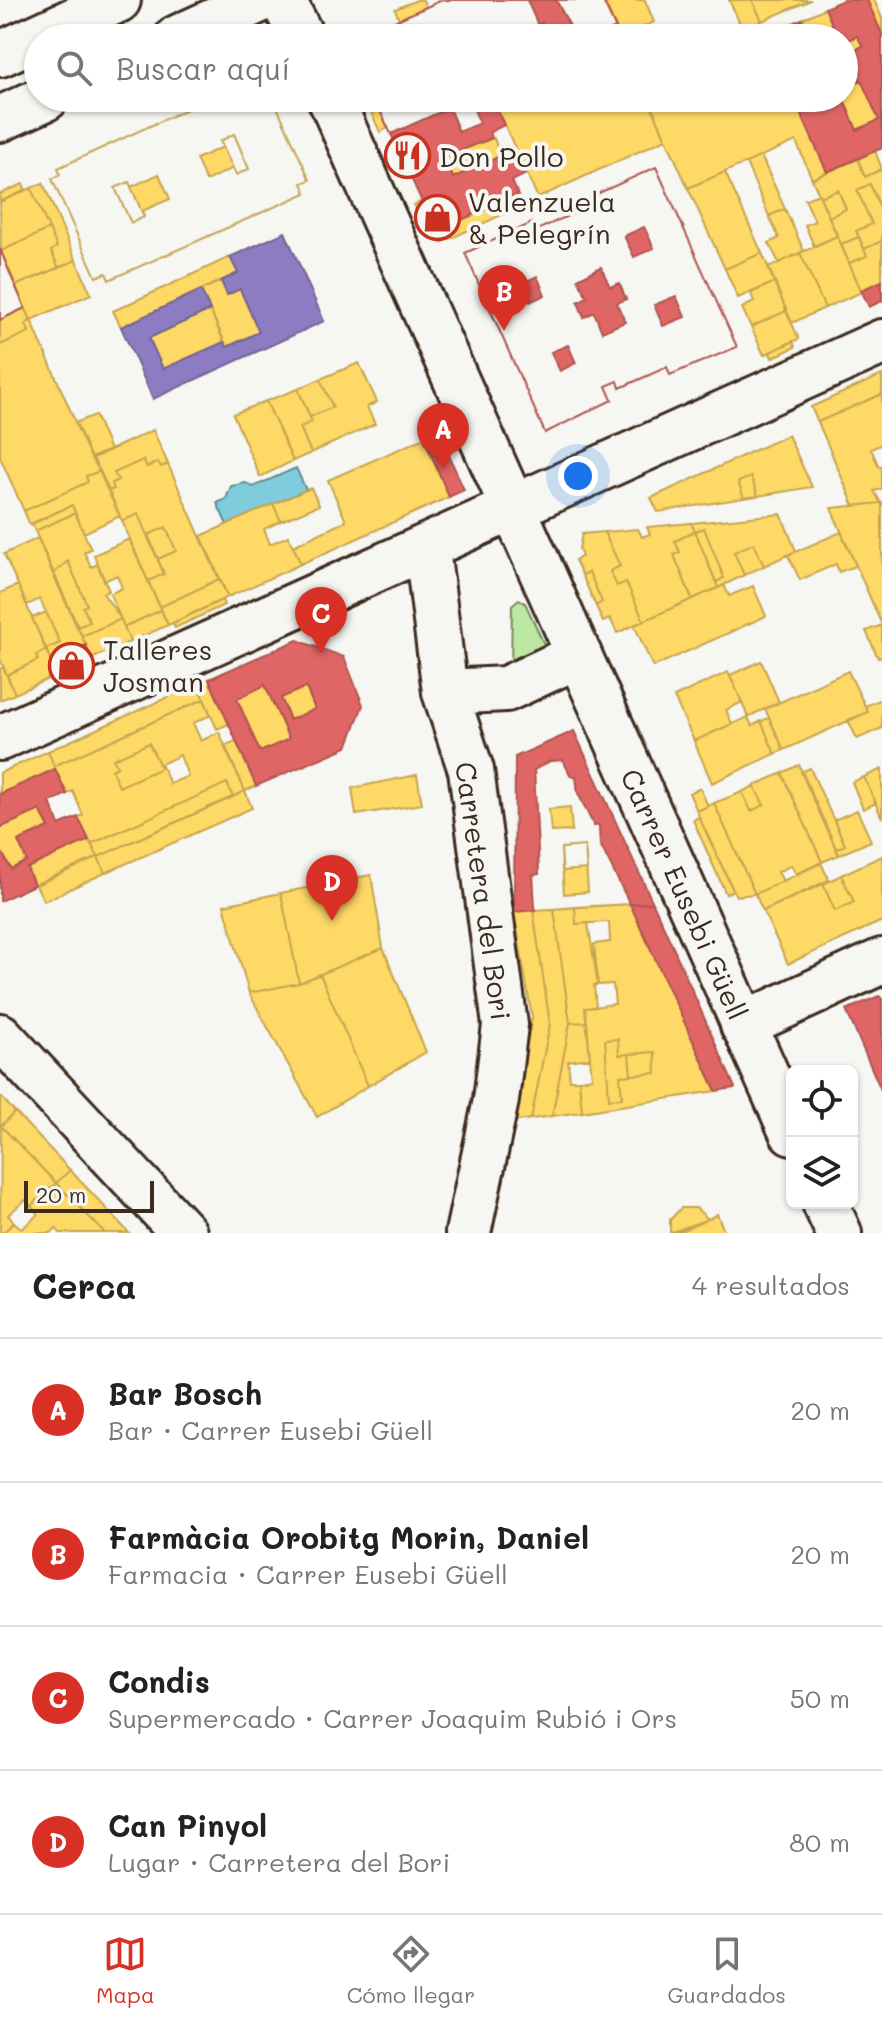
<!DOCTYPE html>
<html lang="es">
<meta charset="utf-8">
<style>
body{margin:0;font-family:Mali,sans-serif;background:#f2f2f2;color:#222}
.controls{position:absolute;right:24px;bottom:24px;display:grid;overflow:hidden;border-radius:12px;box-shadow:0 2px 6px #0004}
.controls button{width:72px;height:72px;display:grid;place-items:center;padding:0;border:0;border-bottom:2px solid #e0e0e0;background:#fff;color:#222;font:40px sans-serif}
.scale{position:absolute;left:24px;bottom:20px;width:130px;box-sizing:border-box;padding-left:8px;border:4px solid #3b2a1e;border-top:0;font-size:22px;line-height:28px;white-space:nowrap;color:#3b2a1e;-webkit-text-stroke:6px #f6f6f2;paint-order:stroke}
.you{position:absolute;left:578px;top:476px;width:28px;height:28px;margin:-20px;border:6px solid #fff;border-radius:50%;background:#1a73e8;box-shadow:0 0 0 12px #1a73e833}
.badge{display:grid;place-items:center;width:52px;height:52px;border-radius:50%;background:#d93025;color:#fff;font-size:26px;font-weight:700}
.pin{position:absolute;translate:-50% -66px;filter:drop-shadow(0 2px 4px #0008)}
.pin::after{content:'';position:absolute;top:42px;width:28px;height:24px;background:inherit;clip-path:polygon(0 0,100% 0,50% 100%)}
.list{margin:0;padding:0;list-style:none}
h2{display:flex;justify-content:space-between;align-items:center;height:104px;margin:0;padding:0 32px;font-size:34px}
h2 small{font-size:26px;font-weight:400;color:#767676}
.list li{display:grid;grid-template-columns:52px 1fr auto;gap:24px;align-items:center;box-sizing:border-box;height:144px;padding:0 32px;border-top:2px solid #e0e0e0}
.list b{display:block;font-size:30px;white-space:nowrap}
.list p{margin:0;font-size:26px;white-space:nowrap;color:#767676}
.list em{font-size:26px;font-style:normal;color:#767676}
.icon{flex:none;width:44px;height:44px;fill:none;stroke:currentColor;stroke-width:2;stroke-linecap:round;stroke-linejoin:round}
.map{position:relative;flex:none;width:882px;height:1233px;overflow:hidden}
.search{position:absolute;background:#fff;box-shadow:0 2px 6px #0004;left:24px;right:24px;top:24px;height:88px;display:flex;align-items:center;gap:20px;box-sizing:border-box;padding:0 28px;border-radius:44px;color:#767676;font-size:30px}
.sheet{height:680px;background:#fff}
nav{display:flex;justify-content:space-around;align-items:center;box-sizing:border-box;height:112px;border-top:2px solid #e0e0e0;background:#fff;font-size:22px;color:#767676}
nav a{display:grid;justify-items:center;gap:4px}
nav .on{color:#d93025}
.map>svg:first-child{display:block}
.green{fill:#bde8a4;stroke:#7c8961;stroke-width:2}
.water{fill:#7fccdd;stroke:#648b91;stroke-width:2}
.homes{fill:#ffd966;stroke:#c4a450;stroke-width:2;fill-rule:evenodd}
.shops{fill:#e06666;stroke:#ae5450;stroke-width:2;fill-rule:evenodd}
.offices{fill:#8e7cc3;stroke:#756392;stroke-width:2}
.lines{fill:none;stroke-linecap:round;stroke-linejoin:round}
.street-casing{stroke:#3b2a1e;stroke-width:50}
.secondary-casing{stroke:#3b2a1e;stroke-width:50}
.street{stroke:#f6f6f2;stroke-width:44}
.secondary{stroke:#f6f6f2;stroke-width:44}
.labels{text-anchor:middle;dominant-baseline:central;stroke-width:8;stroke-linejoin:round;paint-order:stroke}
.poi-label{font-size:28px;fill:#3b2a1e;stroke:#f6f6f2;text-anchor:start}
.street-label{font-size:28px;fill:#3b2a1e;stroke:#f6f6f2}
</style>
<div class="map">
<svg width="882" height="1233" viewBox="0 0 882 1233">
<rect width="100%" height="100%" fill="#f6f6f2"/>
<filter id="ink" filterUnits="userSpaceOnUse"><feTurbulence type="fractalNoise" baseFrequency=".0125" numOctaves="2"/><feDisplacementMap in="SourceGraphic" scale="16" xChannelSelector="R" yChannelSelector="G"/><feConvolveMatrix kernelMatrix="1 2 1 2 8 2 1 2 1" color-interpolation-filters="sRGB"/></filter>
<g filter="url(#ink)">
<path class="green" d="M 519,599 L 525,603 L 549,655 L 511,671 L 512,605 Z"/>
<path class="water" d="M 296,468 L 306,490 L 227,525 L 217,503 L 226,499 L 231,486 L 246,483 L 253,487 Z"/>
<path class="homes" d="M 417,0 L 423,0 L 426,7 L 399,19 L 395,9 Z
M 527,0 L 556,0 L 576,38 L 549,38 L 542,23 L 538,25 Z
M 613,0 L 645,0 L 654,22 L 620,38 L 604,4 Z
M 729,0 L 752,0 L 762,21 L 743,30 Z
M 752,0 L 811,0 L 762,21 Z
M 867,0 L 874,0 L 882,18 L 882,34 Z
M 825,8 L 838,38 L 810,38 L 802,19 Z
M 857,36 L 863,46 L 844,55 L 844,42 Z
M 844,55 L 857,82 L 844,88 Z
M 861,80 L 879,120 L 857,130 L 843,98 L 844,88 Z
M 211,98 L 273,98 L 310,180 L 302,183 L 306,193 L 109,280 L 106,273 L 96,277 L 52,179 L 60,175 L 58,168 ZM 234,134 L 249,169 L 236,175 L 233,168 L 206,181 L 196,159 L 223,147 L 220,141 ZM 159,174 L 170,199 L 142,211 L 144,217 L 131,223 L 115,188 L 129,182 L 131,187 Z
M 211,98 L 273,98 L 310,180 L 302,183 L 306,193 L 109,280 L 106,273 L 96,277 L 52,179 L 60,175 L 58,168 Z
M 492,98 L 648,98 L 666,139 L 538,198 Z
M 648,98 L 794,98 L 827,172 L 812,179 L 796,141 L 688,188 Z
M 378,106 L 388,128 L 380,132 L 370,110 Z
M 234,134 L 249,169 L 236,175 L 220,141 Z
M 494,138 L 500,156 L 453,178 L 444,157 Z
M 395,144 L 405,166 L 399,169 L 388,148 Z
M 875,151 L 882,169 L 865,177 L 858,159 Z
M 761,156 L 785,209 L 769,216 L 746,163 Z
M 858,159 L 865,177 L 882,169 L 882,211 L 870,184 L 857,190 L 872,224 L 856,231 L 859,237 L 841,244 L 829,217 L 846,209 L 838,190 L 820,197 L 812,179 Z
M 725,172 L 762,253 L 725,269 L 688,188 Z
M 129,182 L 144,217 L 131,223 L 115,188 Z
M 43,183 L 76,260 L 59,268 L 51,251 L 57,247 L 31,188 Z
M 23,184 L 26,190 L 0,202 L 0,194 Z
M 870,184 L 882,213 L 882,241 L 864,249 L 856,231 L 872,224 L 857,190 Z
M 31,188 L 49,229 L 1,251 L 0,202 Z
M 838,190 L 846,209 L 829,217 L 820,197 Z
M 819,194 L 837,236 L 814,246 L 805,225 L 815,221 L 805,199 Z
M 518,195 L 523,205 L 441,243 L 433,226 L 436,224 L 439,230 Z
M 422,201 L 431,223 L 424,226 L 414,205 Z
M 785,209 L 804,251 L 779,263 L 769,243 L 779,238 L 769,216 Z
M 49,229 L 57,247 L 51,251 L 59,268 L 15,286 L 1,251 Z
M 837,236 L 862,292 L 825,308 L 800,253 Z
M 859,237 L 867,256 L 849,263 L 841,244 Z
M 882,241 L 882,281 L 861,290 L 849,263 L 867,256 L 864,249 Z
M 762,253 L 775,282 L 738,298 L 725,269 Z
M 800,253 L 825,308 L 792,323 L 768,268 Z
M 230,257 L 238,273 L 121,327 L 113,311 Z
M 76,260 L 91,294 L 31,320 L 15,286 Z
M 221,281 L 227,295 L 240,289 L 259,332 L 227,347 L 201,290 Z
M 775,282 L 786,311 L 751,327 L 742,308 L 754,302 L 751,293 Z
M 619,283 L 626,299 L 584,317 L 578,302 Z
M 25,308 L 31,320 L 26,324 L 29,332 L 0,345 L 0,320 Z
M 210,310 L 224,342 L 163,369 L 149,338 Z
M 786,311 L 799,339 L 764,355 L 751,327 Z
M 31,320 L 91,458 L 100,471 L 86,476 L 88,482 L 24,511 L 0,457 L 0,345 L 29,332 L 26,324 Z
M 793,341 L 795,347 L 772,358 L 770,352 Z
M 359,363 L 377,402 L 367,407 L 375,424 L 311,453 L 300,427 L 312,422 L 310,417 L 333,407 L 320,379 Z
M 882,375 L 882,394 L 818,422 L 811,407 Z
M 320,379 L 333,407 L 310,417 L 298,389 Z
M 298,389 L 312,422 L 300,427 L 311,453 L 293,461 L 266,401 Z
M 882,394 L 882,444 L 871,449 L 879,467 L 882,466 L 882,489 L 874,491 L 881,503 L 854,506 L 818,422 Z
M 266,401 L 293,461 L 260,477 L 233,414 Z
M 95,415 L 110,450 L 91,458 L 75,423 Z
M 153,430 L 168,464 L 161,467 L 158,462 L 147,467 L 143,460 L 114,473 L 118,480 L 112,483 L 114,489 L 108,491 L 93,458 Z
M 788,435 L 812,487 L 758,496 L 751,477 L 738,482 L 744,498 L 658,512 L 651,498 Z
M 424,438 L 449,497 L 301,564 L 293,546 L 346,521 L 328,480 Z
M 143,460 L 147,467 L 158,462 L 161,467 L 168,464 L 219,579 L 160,607 L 148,581 L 164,574 L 158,559 L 176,551 L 166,527 L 148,535 L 138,514 L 122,521 L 108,491 L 114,489 L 112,483 L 118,480 L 114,473 Z
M 100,471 L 120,516 L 84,533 L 72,505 L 30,525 L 24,511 L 88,482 L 86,476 Z
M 751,477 L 758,496 L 744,498 L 738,482 Z
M 311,488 L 319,505 L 281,521 L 273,504 Z
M 881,503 L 882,503 L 882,625 L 831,508 Z
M 273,504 L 281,521 L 264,529 L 270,544 L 288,536 L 301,564 L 228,597 L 201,536 Z
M 72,505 L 75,513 L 35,531 L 32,523 Z
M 75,513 L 91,549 L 84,552 L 91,567 L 98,564 L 109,591 L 103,593 L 121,619 L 82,636 L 77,627 L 90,622 L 83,607 L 87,605 L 68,561 L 53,574 L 35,531 Z
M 138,514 L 164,574 L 148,581 L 122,521 Z
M 781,514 L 796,551 L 764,566 L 754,543 L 734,552 L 744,575 L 718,588 L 716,582 L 724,578 L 704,528 L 695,531 L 691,523 Z
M 691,523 L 695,531 L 675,541 L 680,552 L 674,555 L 692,599 L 644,621 L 626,582 L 617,586 L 610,571 L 620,566 L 604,532 L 638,529 L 642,537 L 650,534 L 647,527 Z
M 166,527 L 176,551 L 158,559 L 148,535 Z
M 704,528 L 724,578 L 716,582 L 695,531 Z
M 695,531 L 718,588 L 692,599 L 674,555 L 680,552 L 675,541 Z
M 604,532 L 620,566 L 610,571 L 617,586 L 626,582 L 644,621 L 617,633 L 610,618 L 603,622 L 596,606 L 602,602 L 589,572 L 582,575 L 575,560 L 582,557 L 579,549 L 582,534 Z
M 841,532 L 856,566 L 839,572 L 836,564 L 800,580 L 788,555 Z
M 38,538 L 86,645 L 51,661 L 46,649 L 60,643 L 40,599 L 27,605 L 4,554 Z
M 129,539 L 161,610 L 124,627 L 110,594 L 122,588 L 117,575 L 104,581 L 94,555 Z
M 754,543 L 764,566 L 744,575 L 734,552 Z
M 68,561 L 87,605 L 83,607 L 90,622 L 77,627 L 53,574 Z
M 589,572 L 602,602 L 596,606 L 582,575 Z
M 219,579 L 228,597 L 168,625 L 160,607 Z
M 18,585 L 46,650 L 36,655 L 38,660 L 7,675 L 0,659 L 0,593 Z
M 724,585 L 729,596 L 753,586 L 766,616 L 653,667 L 634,625 Z
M 222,600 L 224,605 L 175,628 L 173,623 Z
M 161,610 L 168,625 L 130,642 L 124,627 Z
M 46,612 L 60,643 L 46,649 L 32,618 Z
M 121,619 L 130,642 L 91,659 L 82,636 Z
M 882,625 L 882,657 L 878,658 L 866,631 Z
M 46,650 L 57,675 L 15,694 L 7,675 L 38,660 L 36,655 Z
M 761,661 L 779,702 L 748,717 L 730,675 Z
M 3,667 L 15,694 L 0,700 L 0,669 Z
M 848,671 L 868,712 L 784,750 L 765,709 Z
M 728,672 L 742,702 L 726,710 L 732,724 L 694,741 L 674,697 Z
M 209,679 L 229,724 L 217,729 L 197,684 Z
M 197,684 L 204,699 L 54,766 L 48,751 Z
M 265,685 L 289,739 L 260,752 L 237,699 Z
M 306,687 L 315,709 L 290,720 L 281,698 Z
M 204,699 L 211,715 L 193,723 L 201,741 L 219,732 L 245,791 L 233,797 L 227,783 L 91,844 L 78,817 L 83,815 L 73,791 L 67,794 L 54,766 ZM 149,743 L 161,768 L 119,787 L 112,770 L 117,767 L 113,759 ZM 180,755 L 188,776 L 170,784 L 161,764 Z
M 882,699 L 882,728 L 857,739 L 848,720 L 868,712 L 865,706 Z
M 748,717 L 752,726 L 761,721 L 775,754 L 712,783 L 694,741 Z
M 769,718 L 784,750 L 775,754 L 761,721 Z
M 236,741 L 256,786 L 245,791 L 224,746 Z
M 149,743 L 161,768 L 119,787 L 112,770 L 117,767 L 113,759 Z
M 48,751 L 55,769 L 0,794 L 0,773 Z
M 563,760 L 571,776 L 576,776 L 578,793 L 594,826 L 599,825 L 600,844 L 630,904 L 535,910 L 533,875 L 539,874 L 534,770 L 550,761 ZM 570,807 L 572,831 L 551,832 L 549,809 ZM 585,846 L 588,892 L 564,894 L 561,848 Z
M 563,760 L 571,776 L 576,776 L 578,793 L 594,826 L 599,825 L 600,844 L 630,904 L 535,910 L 533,875 L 539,874 L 534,770 L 550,761 Z
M 799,765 L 839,855 L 822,862 L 782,773 Z
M 810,768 L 845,845 L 836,849 L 801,772 Z
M 882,769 L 882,818 L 864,777 Z
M 782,773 L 822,862 L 796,874 L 791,865 L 778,872 L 783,881 L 755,894 L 714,803 L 742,792 L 751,811 L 764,805 L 754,786 Z
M 417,775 L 422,804 L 356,815 L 352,788 Z
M 864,777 L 876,803 L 863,809 L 852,782 Z
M 227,783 L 233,797 L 98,857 L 91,844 Z
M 754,786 L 764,805 L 751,811 L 742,792 Z
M 700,788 L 708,806 L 697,811 L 689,793 Z
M 245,791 L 252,808 L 105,873 L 98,857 Z
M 714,803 L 755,894 L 736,896 L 699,817 L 697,811 Z
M 40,810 L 49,827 L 18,841 L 27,861 L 11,869 L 0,849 L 0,828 Z
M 857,810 L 871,841 L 839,855 L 836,849 L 845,845 L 834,820 Z
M 699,817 L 733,890 L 726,894 L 693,820 Z
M 89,840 L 98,857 L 34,885 L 27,868 Z
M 585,846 L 587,869 L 562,871 L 561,848 Z
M 882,856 L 882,921 L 788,964 L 763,911 L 823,884 L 835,911 L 854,902 L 841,875 Z
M 98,857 L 105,873 L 44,901 L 36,885 Z
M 821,863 L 829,880 L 763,911 L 755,894 Z
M 371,875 L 383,948 L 299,983 L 281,893 Z
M 841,875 L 854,902 L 835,911 L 823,884 Z
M 281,893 L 299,983 L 249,993 L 224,905 Z
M 630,904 L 716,1091 L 582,1112 L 579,1080 L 592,1078 L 585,1008 L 615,1004 L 613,984 L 598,985 L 594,944 L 610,942 L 609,922 L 576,924 L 575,907 ZM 618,1039 L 619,1055 L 655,1052 L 656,1073 L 620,1076 L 622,1098 L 609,1099 L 605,1040 Z
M 575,907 L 576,924 L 588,923 L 598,985 L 594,985 L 596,1007 L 585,1008 L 587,1022 L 570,1023 L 554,909 Z
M 554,909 L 570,1023 L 552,1116 L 531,1119 L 550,1024 L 533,910 Z
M 533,910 L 550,1024 L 531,1119 L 512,1122 L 532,1017 L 514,912 Z
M 383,948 L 426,1052 L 368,1086 L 320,974 Z
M 320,974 L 368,1086 L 317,1117 L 249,993 L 299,983 Z
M 587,1022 L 590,1058 L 568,1061 L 570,1080 L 579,1080 L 582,1112 L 552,1116 L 570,1023 Z
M 618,1039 L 619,1055 L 629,1054 L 631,1075 L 620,1076 L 622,1098 L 609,1099 L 605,1040 Z
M 655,1052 L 656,1073 L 631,1075 L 629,1054 Z
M 0,1096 L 15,1112 L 1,1126 L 0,1125 Z
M 15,1112 L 70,1170 L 56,1183 L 1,1126 Z
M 1,1126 L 56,1183 L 31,1206 L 25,1200 L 8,1215 L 14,1222 L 3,1233 L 0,1233 Z
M 70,1170 L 117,1220 L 129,1233 L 105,1233 L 56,1183 Z
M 56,1183 L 105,1233 L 60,1233 L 56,1228 L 51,1233 L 3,1233 L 14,1222 L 22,1229 L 38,1214 L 31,1206 Z
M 681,1208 L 696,1208 L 708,1219 L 670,1233 L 670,1220 Z
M 717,1214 L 725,1233 L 676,1233 L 708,1219 Z"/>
<path class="shops" d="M 442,0 L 527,0 L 538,25 L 542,23 L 549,38 L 453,38 L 451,34 L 442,38 L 384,38 L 390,23 Z
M 442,0 L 603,0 L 616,28 L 593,38 L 384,38 L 390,23 Z
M 556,0 L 603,0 L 616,28 L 593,38 L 576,38 Z
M 843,0 L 867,0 L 882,34 L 882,148 L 827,172 L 794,98 L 843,98 L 857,130 L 879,120 L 861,80 L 857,82 L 844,55 L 863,46 L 857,36 L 844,42 L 844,38 L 838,38 L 825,8 Z
M 802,19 L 810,38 L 767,38 L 766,35 Z
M 374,98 L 407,98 L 409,104 L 422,98 L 469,99 L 391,134 Z
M 374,98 L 469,98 L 469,99 L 391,134 Z
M 492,98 L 504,125 L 490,132 L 492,138 L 444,157 L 453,178 L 500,156 L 502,161 L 518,154 L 526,174 L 512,181 L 518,195 L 439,230 L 436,224 L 433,226 L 391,134 L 449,108 L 459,132 L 480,123 L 469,99 Z
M 656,167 L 737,347 L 670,375 L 667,367 L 620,388 L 618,381 L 606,386 L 612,400 L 545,433 L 465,253 L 532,223 L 535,231 L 592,205 L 590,197 ZM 644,227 L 654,248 L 634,257 L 624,236 ZM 601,267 L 610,287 L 619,283 L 626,299 L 617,303 L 625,322 L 602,332 L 594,312 L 584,317 L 578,302 L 587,297 L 578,279 ZM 537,276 L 545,295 L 530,302 L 521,284 ZM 676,296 L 685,317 L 663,326 L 654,305 ZM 568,345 L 576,363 L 560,371 L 551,352 Z
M 656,167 L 737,347 L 670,375 L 667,367 L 620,388 L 618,381 L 606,386 L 612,400 L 545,433 L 465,253 L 532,223 L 535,231 L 592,205 L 590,197 Z
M 0,249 L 25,308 L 0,320 Z
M 0,249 L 25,308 L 0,320 Z
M 882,281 L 882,301 L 869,307 L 861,290 Z
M 438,431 L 464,490 L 449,497 L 424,438 Z
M 297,640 L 344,657 L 363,705 L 347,747 L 256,786 L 209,679 ZM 265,685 L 289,739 L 260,752 L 237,699 ZM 306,687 L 315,709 L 290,720 L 281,698 Z
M 86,645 L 91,659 L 57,675 L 51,661 Z
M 574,731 L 653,903 L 630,904 L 600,844 L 599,825 L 594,826 L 578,793 L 576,776 L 571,776 L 563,760 L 550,761 L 534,770 L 539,874 L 533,875 L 535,910 L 514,912 L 515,757 Z
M 55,769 L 67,794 L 50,802 L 59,825 L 78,817 L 89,840 L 27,868 L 34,885 L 0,901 L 0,849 L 11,869 L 27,861 L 18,841 L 49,827 L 40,810 L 0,828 L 0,794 Z
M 653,903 L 680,963 L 735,1088 L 716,1091 L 630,904 Z
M 879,996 L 882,999 L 882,1092 L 846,1010 Z"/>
<path class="offices" d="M 285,232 L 324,321 L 153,399 L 121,327 L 201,290 L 210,310 L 149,338 L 163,369 L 224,342 L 227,347 L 259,332 L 240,289 L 227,295 L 221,281 L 238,273 L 230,257 Z"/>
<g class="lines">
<defs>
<path id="street" d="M 177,38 L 260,0
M 0,54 L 118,0
M 0,119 L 46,98
M 427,549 L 445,692 L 471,770 L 505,1025 L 496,1100 L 468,1233
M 445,692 L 506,689 L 579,655
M 0,738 L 882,342
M 743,1025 L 882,961
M 0,1036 L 184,1233"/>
<path id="secondary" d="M 283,0 L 302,38
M 330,98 L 792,1132
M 825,1203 L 839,1233"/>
</defs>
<use href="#street" class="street-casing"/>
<use href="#secondary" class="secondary-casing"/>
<use href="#street" class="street"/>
<use href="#secondary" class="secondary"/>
</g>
</g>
<defs>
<symbol id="restaurant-ring" viewBox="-11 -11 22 22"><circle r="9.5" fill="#f6f6f2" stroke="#c8321e" stroke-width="1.5"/><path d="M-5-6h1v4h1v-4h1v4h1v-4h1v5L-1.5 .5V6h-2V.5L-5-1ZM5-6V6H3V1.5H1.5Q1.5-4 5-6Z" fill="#c8321e"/></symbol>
<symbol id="shop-ring" viewBox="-11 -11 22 22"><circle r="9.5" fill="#f6f6f2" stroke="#c8321e" stroke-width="1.5"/><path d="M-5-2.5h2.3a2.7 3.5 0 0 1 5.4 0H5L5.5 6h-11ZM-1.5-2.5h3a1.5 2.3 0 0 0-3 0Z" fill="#c8321e"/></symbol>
</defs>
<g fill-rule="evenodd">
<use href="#restaurant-ring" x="382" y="130" width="51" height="51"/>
<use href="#shop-ring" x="412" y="192" width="51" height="51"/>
<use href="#shop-ring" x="46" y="640" width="51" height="51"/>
</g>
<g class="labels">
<g class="poi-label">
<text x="439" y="156">Don Pollo</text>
<text x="468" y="201">Valenzuela<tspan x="468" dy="32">&amp; Pelegrín</tspan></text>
<text x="103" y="649">Talleres<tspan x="103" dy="32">Josman</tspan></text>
</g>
<g class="street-label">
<text transform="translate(484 891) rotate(82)">Carretera del Bori</text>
<text transform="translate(685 894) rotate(66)">Carrer Eusebi Güell</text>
</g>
</g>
</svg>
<div class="controls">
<button><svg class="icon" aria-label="locate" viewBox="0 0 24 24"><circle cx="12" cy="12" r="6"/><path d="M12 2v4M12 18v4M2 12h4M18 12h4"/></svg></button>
<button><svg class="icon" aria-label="layers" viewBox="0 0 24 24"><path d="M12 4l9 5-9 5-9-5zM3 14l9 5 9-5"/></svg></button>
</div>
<div class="scale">20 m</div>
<div class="you"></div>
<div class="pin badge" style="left:443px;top:469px">A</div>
<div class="pin badge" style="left:504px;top:331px">B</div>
<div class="pin badge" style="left:321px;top:653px">C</div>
<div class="pin badge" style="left:332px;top:921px">D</div>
<div class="search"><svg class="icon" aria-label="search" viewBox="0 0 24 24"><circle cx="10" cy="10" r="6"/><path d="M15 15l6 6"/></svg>Buscar aquí</div>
</div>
<section class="sheet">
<h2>Cerca<small>4 resultados</small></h2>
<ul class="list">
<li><span class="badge">A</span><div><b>Bar Bosch</b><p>Bar · Carrer Eusebi Güell</p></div><em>20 m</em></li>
<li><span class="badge">B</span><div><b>Farmàcia Orobitg Morin, Daniel</b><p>Farmacia · Carrer Eusebi Güell</p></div><em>20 m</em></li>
<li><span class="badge">C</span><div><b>Condis</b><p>Supermercado · Carrer Joaquim Rubió i Ors</p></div><em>50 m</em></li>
<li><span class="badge">D</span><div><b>Can Pinyol</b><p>Lugar · Carretera del Bori</p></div><em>80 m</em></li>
</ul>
</section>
<nav>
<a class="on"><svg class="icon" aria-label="map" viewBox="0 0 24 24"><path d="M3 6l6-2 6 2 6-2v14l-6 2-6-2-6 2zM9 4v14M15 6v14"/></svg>Mapa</a>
<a><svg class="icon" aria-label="directions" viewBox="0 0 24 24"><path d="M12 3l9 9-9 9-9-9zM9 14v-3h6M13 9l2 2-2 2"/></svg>Cómo llegar</a>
<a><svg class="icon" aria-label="saved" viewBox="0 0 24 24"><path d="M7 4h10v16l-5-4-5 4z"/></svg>Guardados</a>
</nav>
